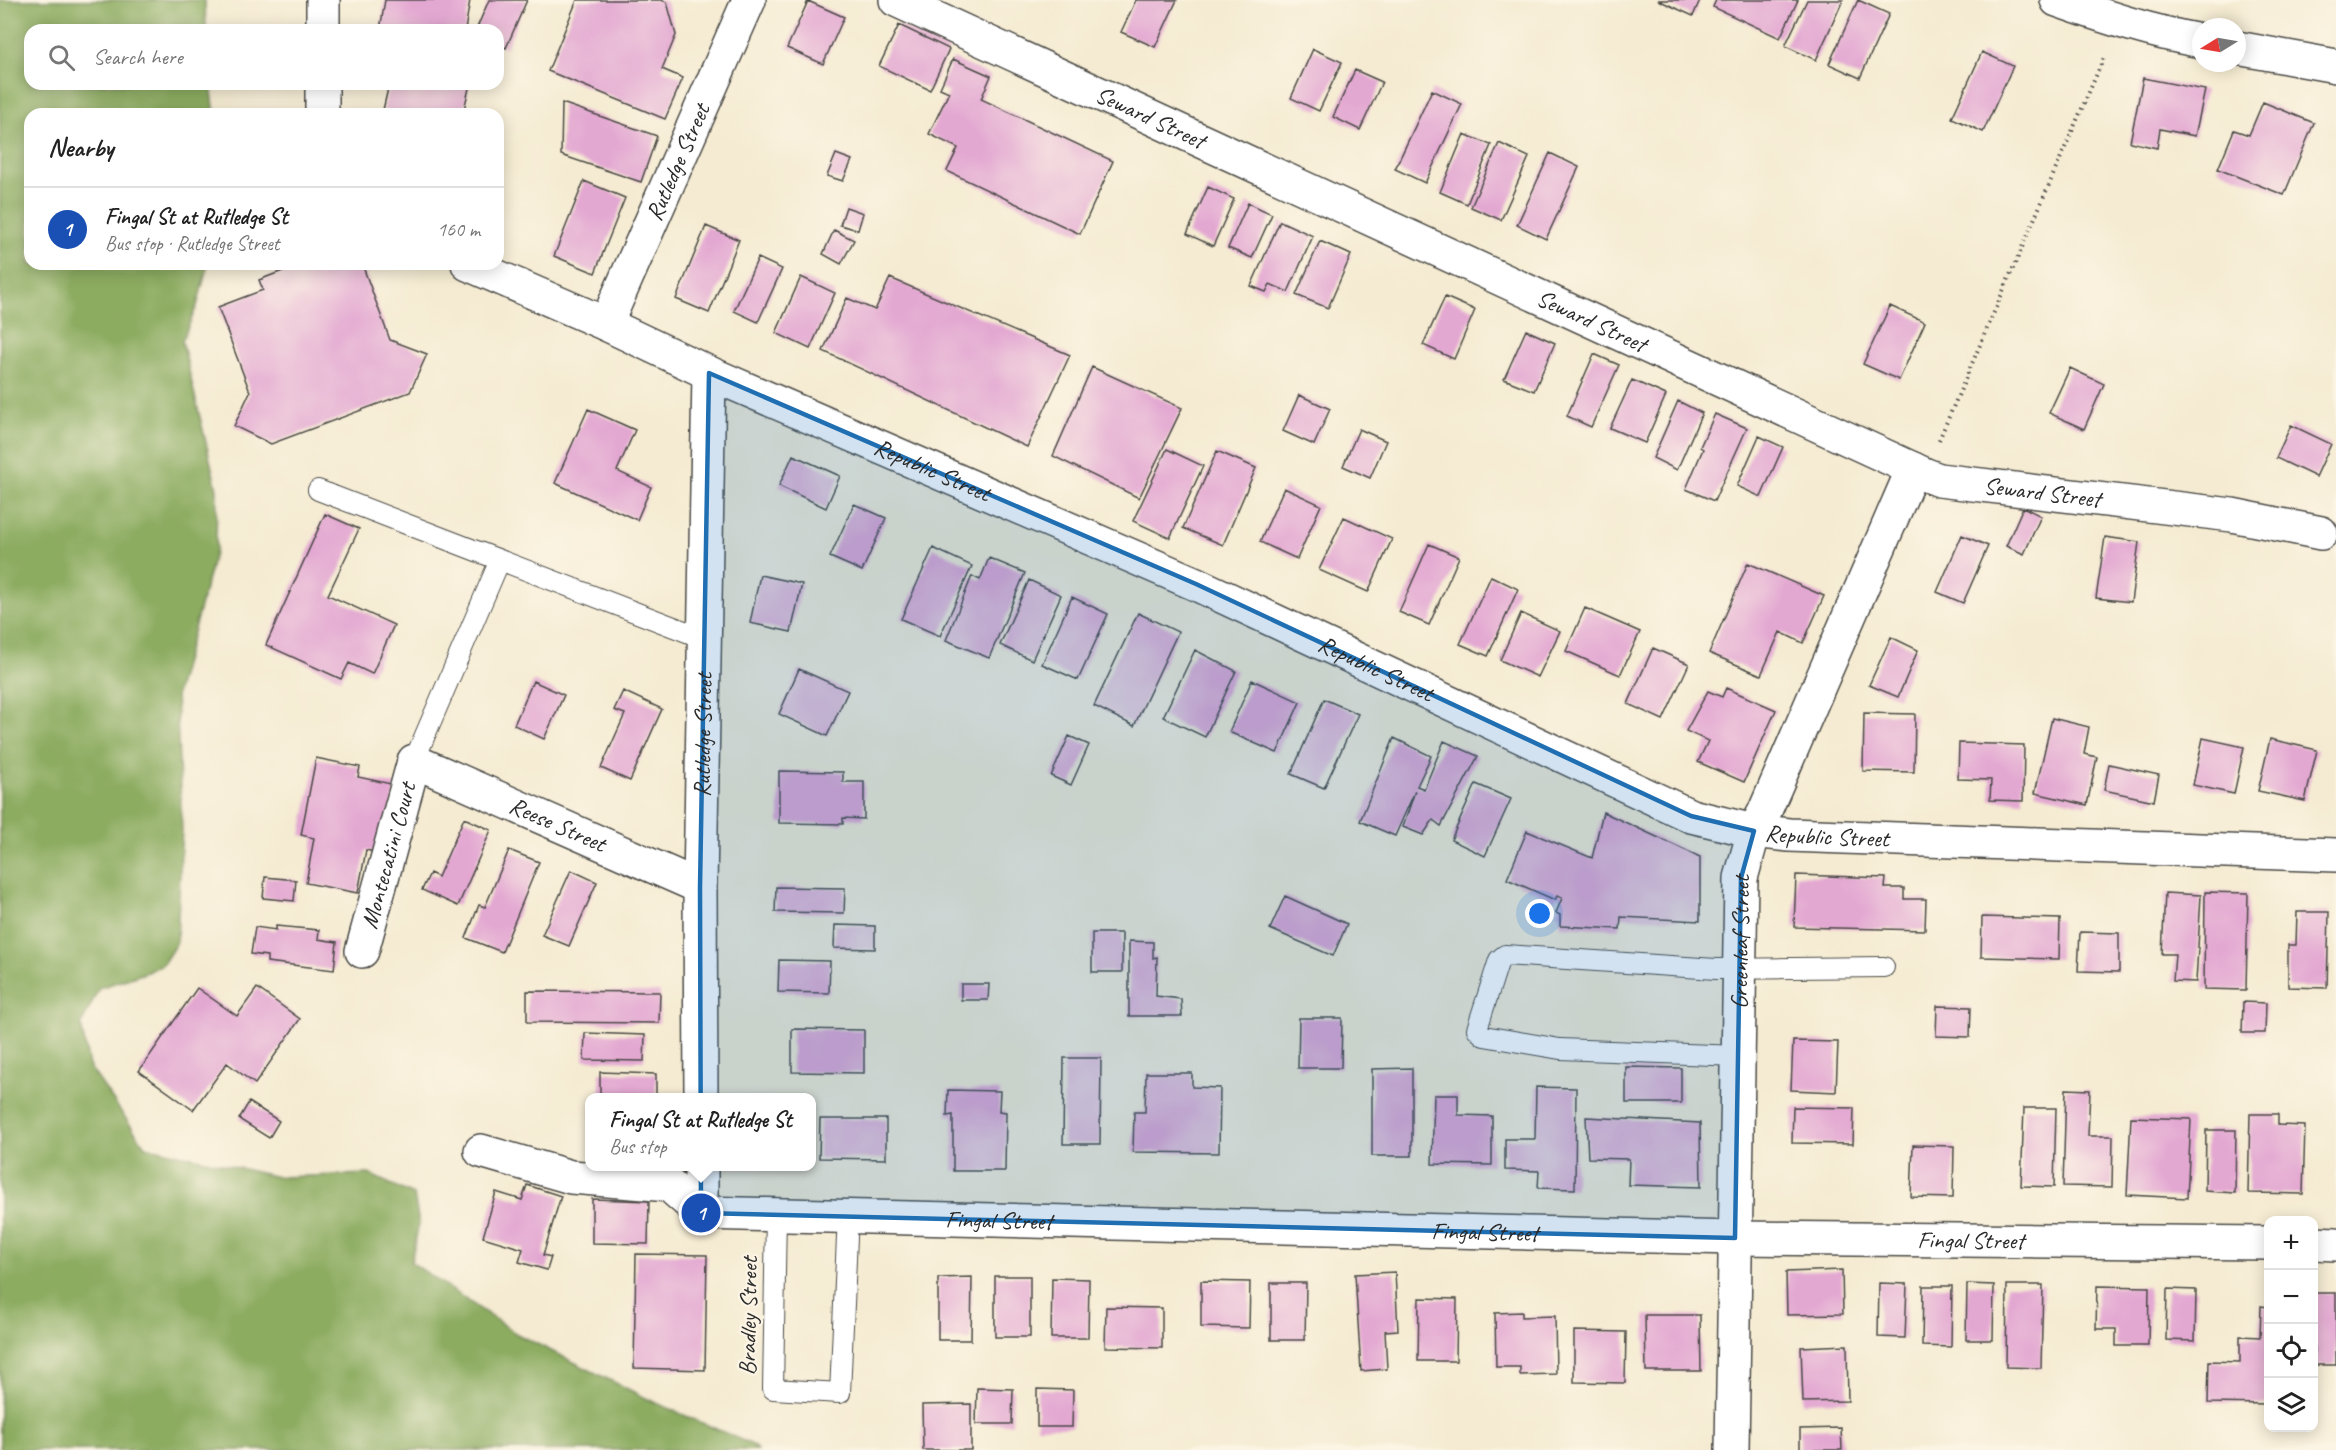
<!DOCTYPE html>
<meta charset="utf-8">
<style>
body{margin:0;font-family:Caveat,sans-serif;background:#f6f6f6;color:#222}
.controls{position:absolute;right:18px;bottom:18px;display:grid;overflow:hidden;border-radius:12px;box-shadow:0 3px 15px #0003}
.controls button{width:54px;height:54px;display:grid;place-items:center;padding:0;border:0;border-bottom:2px solid #e0e0e0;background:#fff;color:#222;font:30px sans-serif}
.compass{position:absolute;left:2192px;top:18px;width:54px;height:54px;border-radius:50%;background:#fff;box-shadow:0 3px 15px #0003;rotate:259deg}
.you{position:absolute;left:1540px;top:914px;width:21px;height:21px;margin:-15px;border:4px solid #fff;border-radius:50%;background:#1a73e8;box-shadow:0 0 0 9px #1a73e833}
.badge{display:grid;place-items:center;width:39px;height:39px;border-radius:50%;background:#7c3aed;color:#fff;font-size:20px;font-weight:700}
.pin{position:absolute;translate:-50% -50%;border:3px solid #fff;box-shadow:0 2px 6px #0006}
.popup{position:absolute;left:585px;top:1093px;width:231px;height:78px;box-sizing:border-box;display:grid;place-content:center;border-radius:12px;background:#fff;filter:drop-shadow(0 2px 4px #0005);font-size:20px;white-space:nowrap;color:#767676}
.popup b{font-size:22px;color:#222}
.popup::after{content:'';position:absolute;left:50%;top:100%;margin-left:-12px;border:12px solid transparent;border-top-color:#fff}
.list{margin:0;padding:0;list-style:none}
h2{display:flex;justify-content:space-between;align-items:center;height:78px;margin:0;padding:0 24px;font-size:26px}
h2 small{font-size:20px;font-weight:400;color:#767676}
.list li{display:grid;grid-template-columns:39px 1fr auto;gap:18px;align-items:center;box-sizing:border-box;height:84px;padding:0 24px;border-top:2px solid #e0e0e0}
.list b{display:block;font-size:22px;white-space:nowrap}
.list p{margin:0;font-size:20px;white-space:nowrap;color:#767676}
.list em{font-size:20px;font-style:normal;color:#767676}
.icon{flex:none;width:33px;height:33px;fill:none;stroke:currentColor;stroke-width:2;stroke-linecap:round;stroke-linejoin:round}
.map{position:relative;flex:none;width:2336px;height:1450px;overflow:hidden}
.search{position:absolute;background:#fff;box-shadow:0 3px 15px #0003;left:24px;top:24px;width:480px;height:66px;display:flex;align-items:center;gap:15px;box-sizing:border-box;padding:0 21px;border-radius:18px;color:#767676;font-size:22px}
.panel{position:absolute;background:#fff;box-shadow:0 3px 15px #0003;left:24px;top:108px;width:480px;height:162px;border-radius:18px}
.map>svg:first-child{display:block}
.forest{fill:#8cac60;stroke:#5c6c46;stroke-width:1.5}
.building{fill:#e3a8d2}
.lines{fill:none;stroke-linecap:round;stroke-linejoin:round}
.service-casing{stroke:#494844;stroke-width:22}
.minor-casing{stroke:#494844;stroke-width:36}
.tertiary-casing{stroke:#494844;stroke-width:36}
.path{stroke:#494844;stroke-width:4;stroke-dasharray:1.5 4.5;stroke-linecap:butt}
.service{stroke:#fff;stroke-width:20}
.minor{stroke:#fff;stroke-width:33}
.tertiary{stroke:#fff;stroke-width:33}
.marked{fill:#1f6fb2;fill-opacity:0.2;stroke:#1f6fb2;stroke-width:4.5;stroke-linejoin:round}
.labels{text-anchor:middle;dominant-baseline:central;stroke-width:4.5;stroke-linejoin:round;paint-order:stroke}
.street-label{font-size:24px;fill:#2b2b2b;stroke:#fcf5e5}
</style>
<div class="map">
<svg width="2336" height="1450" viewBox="0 0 2336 1450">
<rect width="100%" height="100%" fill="#fcf5e5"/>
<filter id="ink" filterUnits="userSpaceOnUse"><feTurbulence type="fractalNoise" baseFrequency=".0167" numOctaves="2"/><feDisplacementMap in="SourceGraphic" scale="12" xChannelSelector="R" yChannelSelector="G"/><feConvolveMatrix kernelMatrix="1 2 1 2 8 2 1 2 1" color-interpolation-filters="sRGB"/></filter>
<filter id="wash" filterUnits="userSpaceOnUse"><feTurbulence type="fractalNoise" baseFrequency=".008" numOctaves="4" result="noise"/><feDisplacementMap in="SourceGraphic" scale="24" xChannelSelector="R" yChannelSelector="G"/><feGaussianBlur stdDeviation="1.35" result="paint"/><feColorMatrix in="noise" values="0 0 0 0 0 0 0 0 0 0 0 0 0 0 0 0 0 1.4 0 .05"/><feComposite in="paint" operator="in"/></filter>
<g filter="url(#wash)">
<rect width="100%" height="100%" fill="#f5ebd2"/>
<path class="forest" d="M 0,0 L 205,0 L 206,30 L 30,30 L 30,84 L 211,84 L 215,114 L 30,114 L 30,264 L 208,264 L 197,306 L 182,341 L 217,489 L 216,549 L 176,694 L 182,828 L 177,942 L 163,964 L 145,973 L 99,988 L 81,1025 L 89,1066 L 145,1146 L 278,1177 L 369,1174 L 414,1195 L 419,1223 L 411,1262 L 517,1334 L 654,1402 L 753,1445 L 757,1450 L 0,1450 Z"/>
<g id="blocks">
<path class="building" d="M 385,0 L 470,0 L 465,30 L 380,30 Z
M 489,0 L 527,0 L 506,48 L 498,45 L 498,30 L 476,30 Z
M 577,0 L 661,0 L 667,2 L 676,35 L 662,69 L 683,78 L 665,119 L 548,71 Z
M 1136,0 L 1177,0 L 1155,47 L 1121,32 Z
M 1658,0 L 1700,0 L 1693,16 Z
M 1716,0 L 1798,0 L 1780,38 L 1713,7 Z
M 1807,0 L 1843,0 L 1816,60 L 1785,46 Z
M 1858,0 L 1889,14 L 1860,78 L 1829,64 Z
M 808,1 L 844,17 L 823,64 L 787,48 Z
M 899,25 L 949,49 L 930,90 L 879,66 Z
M 1313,49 L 1342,62 L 1319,111 L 1291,98 Z
M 1982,52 L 2013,66 L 1983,132 L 1952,118 Z
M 953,59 L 991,76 L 981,99 L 1113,161 L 1080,234 L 947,171 L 958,148 L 929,134 L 949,92 L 940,88 Z
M 1355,70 L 1382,82 L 1360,130 L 1333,117 Z
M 2143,78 L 2205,90 L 2195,136 L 2160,129 L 2157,148 L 2130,142 Z
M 389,84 L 470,84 L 463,114 L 434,109 L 433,114 L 399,114 L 383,110 Z
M 1432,90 L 1462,104 L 1425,183 L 1395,169 Z
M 2263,102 L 2314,123 L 2284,195 L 2218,169 L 2234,130 L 2249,135 Z
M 562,103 L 657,136 L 641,182 L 561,155 Z
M 1464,134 L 1491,145 L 1467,204 L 1440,192 Z
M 1499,143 L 1529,157 L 1501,220 L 1471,207 Z
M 1550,153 L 1579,167 L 1546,239 L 1517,225 Z
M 836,154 L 852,160 L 843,181 L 827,176 Z
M 584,181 L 625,198 L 595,273 L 554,256 Z
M 1208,187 L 1234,199 L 1213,246 L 1187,234 Z
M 1248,203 L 1272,214 L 1252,258 L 1228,248 Z
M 846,207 L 863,213 L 858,230 L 840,225 Z
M 1280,221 L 1313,236 L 1288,292 L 1270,284 L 1266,292 L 1251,286 Z
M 706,226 L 739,240 L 709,313 L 676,299 Z
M 834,230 L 854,240 L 841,264 L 823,254 Z
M 1320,241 L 1351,255 L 1328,308 L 1296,295 Z
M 758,258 L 782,269 L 758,322 L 734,311 Z
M 301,264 L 311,264 L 314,269 L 328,264 L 362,264 L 390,340 L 427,354 L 410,392 L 271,444 L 234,426 L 250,392 L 218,307 L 263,290 L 259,280 Z
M 801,277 L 835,293 L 810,349 L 776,333 Z
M 890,278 L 1070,355 L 1027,447 L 823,351 L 847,298 L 875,310 Z
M 1445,297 L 1475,310 L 1454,359 L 1423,345 Z
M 1890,306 L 1925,322 L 1899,380 L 1863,364 Z
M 1526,330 L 1555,343 L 1534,391 L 1504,379 Z
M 1594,354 L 1619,365 L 1591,427 L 1567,416 Z
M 1092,367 L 1182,408 L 1139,498 L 1053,456 Z
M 2070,368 L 2104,384 L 2084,429 L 2049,413 Z
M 1632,380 L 1666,395 L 1645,443 L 1610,428 Z
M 1299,395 L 1330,409 L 1314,445 L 1283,431 Z
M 1678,401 L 1702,413 L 1677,470 L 1653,458 Z
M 588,409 L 635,430 L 617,471 L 651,487 L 637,520 L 555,483 Z
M 1715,414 L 1747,428 L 1714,501 L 1686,489 L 1703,449 L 1700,447 Z
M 2291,425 L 2331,444 L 2316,477 L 2276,458 Z
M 1359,429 L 1386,441 L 1370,478 L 1343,466 Z
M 1759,436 L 1783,447 L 1761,497 L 1737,486 Z
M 1167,449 L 1203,466 L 1170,538 L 1133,521 Z
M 1217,451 L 1256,468 L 1223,545 L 1183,528 Z
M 793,455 L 840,476 L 826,508 L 779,486 Z
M 1284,488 L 1321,505 L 1297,559 L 1260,542 Z
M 854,504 L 886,518 L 862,571 L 830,557 Z
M 2023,507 L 2041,516 L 2024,554 L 2006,546 Z
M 325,514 L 359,529 L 328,595 L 394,625 L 372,674 L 349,663 L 341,679 L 266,645 Z
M 1344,517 L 1392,539 L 1368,592 L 1319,570 Z
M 1962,535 L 1988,546 L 1963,603 L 1937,592 Z
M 2105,537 L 2139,542 L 2131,602 L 2096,598 Z
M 1429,544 L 1459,557 L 1429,625 L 1399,612 Z
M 933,548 L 972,566 L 940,636 L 901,619 Z
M 989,558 L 1025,573 L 989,658 L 946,640 L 972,576 L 980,580 Z
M 1748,563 L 1824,596 L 1803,643 L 1780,632 L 1761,675 L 1709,653 Z
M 760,575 L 802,584 L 791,632 L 750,623 Z
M 1491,576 L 1518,589 L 1488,656 L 1460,644 Z
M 1029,580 L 1061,595 L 1032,660 L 1000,645 Z
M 1072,597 L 1108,614 L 1078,680 L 1042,664 Z
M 1585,608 L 1640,632 L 1620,675 L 1566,651 Z
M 1138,613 L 1178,632 L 1134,726 L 1094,706 Z
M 1521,613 L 1560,631 L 1538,677 L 1500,660 Z
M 1891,637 L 1918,650 L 1898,697 L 1869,685 Z
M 1653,648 L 1689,664 L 1663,720 L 1628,704 Z
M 1195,650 L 1236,671 L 1205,737 L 1163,717 Z
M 799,669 L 848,691 L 827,736 L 779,714 Z
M 1252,680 L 1300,702 L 1277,753 L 1229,732 Z
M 533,681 L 564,695 L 544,739 L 514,725 Z
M 1726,688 L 1776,710 L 1744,782 L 1698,762 L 1708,741 L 1686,731 L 1708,691 L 1722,697 Z
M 623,691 L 662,709 L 630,781 L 601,768 L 625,714 L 614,710 Z
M 1324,699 L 1358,714 L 1324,788 L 1291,774 Z
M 1864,713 L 1915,714 L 1914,772 L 1863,771 Z
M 2052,718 L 2089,727 L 2084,754 L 2097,757 L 2087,805 L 2035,793 Z
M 1069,736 L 1089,745 L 1071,785 L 1051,776 Z
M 1394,738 L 1431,756 L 1417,786 L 1424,789 L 1444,741 L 1478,756 L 1441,826 L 1433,820 L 1423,835 L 1403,827 L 1415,791 L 1395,836 L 1360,821 Z
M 2203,738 L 2244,747 L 2234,794 L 2193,785 Z
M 2270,739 L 2317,750 L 2305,801 L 2258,791 Z
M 1959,743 L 2024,745 L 2023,801 L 1990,800 L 1991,780 L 1958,779 Z
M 316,758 L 360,767 L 358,777 L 396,785 L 382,854 L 366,850 L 358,893 L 306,883 L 314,838 L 301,835 Z
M 2109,764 L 2159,775 L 2154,801 L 2104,790 Z
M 779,771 L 843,772 L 843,782 L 864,782 L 864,819 L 843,818 L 843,824 L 779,823 Z
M 1476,784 L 1511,799 L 1485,856 L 1451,840 Z
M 1603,812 L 1700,857 L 1700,921 L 1621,917 L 1620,929 L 1560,926 L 1560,915 L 1556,913 L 1562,898 L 1557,896 L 1555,900 L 1507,879 L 1527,831 L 1592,858 Z
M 464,818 L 491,830 L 458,906 L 422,890 L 430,873 L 438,877 Z
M 509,850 L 539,862 L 502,952 L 466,938 L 479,905 L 485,907 Z
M 571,870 L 597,882 L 569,946 L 542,935 Z
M 1796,875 L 1886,878 L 1885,888 L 1904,888 L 1904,899 L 1926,899 L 1925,930 L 1794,927 Z
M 265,877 L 296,880 L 294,901 L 263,898 Z
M 776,887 L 845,888 L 844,913 L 775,912 Z
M 2205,892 L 2248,893 L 2246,990 L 2204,989 Z
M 2165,893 L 2201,895 L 2196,982 L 2173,981 L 2175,954 L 2162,954 Z
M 1285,896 L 1347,924 L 1333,956 L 1270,929 Z
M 2297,912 L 2329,912 L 2327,988 L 2288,987 L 2288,945 L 2296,945 Z
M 1982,917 L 2060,919 L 2059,959 L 1981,957 Z
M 835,925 L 875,926 L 875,949 L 834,948 Z
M 276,926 L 319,930 L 318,939 L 337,942 L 334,970 L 267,962 L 267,956 L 251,954 L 255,927 L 276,930 Z
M 2080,932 L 2119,933 L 2119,972 L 2078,971 Z
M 1092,933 L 1122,933 L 1122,972 L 1092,972 Z
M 1129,941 L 1153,942 L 1153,958 L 1157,957 L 1156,996 L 1181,999 L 1182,1016 L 1129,1016 Z
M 779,960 L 830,961 L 829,993 L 778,992 Z
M 961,984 L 989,984 L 988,1000 L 961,1000 Z
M 197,988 L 237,1016 L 257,988 L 300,1019 L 255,1084 L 227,1063 L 193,1110 L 139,1071 Z
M 527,991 L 660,992 L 659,1023 L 527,1022 Z
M 2243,1002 L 2266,1003 L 2265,1033 L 2242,1033 Z
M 1937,1006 L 1971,1007 L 1970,1037 L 1936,1036 Z
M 1299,1018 L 1342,1018 L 1341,1068 L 1298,1068 Z
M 792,1029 L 864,1030 L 864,1073 L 792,1072 Z
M 585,1033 L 645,1035 L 644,1061 L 584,1060 Z
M 1793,1041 L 1838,1042 L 1836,1092 L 1791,1090 Z
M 1064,1058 L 1101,1058 L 1100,1144 L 1063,1144 Z
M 1626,1067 L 1681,1068 L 1681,1103 L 1626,1103 Z
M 1412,1068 L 1412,1156 L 1372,1156 L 1372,1069 Z
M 600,1072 L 656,1074 L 656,1098 L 600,1098 Z
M 1146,1073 L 1192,1073 L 1192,1087 L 1220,1088 L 1219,1153 L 1133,1152 L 1134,1112 L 1145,1112 Z
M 1536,1087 L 1576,1088 L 1575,1189 L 1538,1188 L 1539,1171 L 1505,1170 L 1505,1139 L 1535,1139 Z
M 2066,1089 L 2090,1090 L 2088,1136 L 2113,1136 L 2112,1187 L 2063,1186 Z
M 948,1090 L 1000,1091 L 999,1111 L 1006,1112 L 1005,1171 L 953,1171 L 953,1115 L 947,1116 Z
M 1434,1095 L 1458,1095 L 1458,1115 L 1492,1116 L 1492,1165 L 1432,1164 Z
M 249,1102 L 279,1121 L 269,1138 L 239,1119 Z
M 1793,1107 L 1854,1108 L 1853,1144 L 1792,1143 Z
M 2024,1108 L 2056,1108 L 2054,1187 L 2021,1186 Z
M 2250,1114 L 2278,1114 L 2278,1125 L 2305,1126 L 2303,1194 L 2248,1193 Z
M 1586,1117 L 1700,1123 L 1701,1187 L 1628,1185 L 1629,1159 L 1588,1158 Z
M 2131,1117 L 2191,1119 L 2187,1198 L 2127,1195 Z
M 820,1119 L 886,1119 L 886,1159 L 819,1158 Z
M 2206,1130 L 2236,1130 L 2235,1193 L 2205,1191 Z
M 1913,1145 L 1954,1146 L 1953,1198 L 1911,1197 Z
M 527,1185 L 561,1196 L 543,1255 L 551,1257 L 547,1270 L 519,1262 L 523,1249 L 483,1237 L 496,1192 L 522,1200 Z
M 592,1199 L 649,1201 L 648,1244 L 592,1243 Z
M 636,1254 L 707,1255 L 705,1370 L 634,1368 Z
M 1842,1270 L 1843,1314 L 1787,1315 L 1786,1272 Z
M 1395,1272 L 1398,1330 L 1385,1331 L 1387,1369 L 1361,1371 L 1355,1274 Z
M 995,1276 L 1030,1276 L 1030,1337 L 995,1337 Z
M 972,1277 L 971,1340 L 938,1340 L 938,1278 Z
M 1052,1278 L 1089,1279 L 1088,1338 L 1051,1338 Z
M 1201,1281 L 1250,1282 L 1249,1328 L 1201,1327 Z
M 1271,1283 L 1306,1283 L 1305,1340 L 1271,1340 Z
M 1879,1283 L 1907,1284 L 1905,1338 L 1878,1337 Z
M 1967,1284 L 1994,1285 L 1993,1340 L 1966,1340 Z
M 2007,1285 L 2043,1285 L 2041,1368 L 2006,1367 Z
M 1923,1286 L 1952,1286 L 1951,1347 L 1922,1346 Z
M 2097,1286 L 2149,1287 L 2148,1346 L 2116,1346 L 2116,1329 L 2096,1329 Z
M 2167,1289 L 2196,1290 L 2195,1341 L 2166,1340 Z
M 2314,1293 L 2336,1293 L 2336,1365 L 2314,1365 Z
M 1419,1298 L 1457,1299 L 1456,1361 L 1418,1361 Z
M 2261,1306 L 2268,1307 L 2268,1404 L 2208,1403 L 2209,1361 L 2240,1362 L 2240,1336 L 2260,1337 Z
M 1106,1307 L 1162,1308 L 1162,1348 L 1105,1347 Z
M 1522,1312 L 1522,1317 L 1555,1316 L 1556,1374 L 1520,1375 L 1520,1367 L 1496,1367 L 1495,1313 Z
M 1645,1315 L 1700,1315 L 1701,1371 L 1646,1371 Z
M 1574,1331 L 1626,1332 L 1625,1383 L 1574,1382 Z
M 1847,1345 L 1848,1401 L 1803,1402 L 1801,1347 Z
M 977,1388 L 1013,1389 L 1012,1424 L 976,1424 Z
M 1037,1389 L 1073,1390 L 1072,1427 L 1037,1427 Z
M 971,1404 L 971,1450 L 923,1450 L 922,1405 Z
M 1841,1428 L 1842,1450 L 1800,1450 L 1800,1429 Z"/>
</g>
</g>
<g filter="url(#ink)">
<use href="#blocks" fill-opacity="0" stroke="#494844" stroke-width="1.5"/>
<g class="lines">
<defs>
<path id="service" d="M 318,490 L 705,639
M 414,761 L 500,560
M 1738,1056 L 1560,1049 L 1484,1036 L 1477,1029 L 1499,960 L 1505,955 L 1716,969 L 1884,967
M 776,1214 L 773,1389 L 840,1393 L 848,1215"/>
<g id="minor">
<path id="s1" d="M 896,0 L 1926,475 L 1939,480 L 2232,515 L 2321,533"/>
<path d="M 323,30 L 323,0"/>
<path d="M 322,114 L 322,84"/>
<path id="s2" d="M 468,264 L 606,324 L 709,373 L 1196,584 L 1691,816 L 1754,831 L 1789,835 L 2336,855"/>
<path id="s3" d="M 606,324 L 749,0"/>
<path id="s4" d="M 362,951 L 414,761 L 700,887"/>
<path id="s5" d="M 701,1098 L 700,887 L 709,373"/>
<path d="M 481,1151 L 571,1177 L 669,1185 L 701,1213"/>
<path d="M 701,1166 L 701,1213"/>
<path id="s6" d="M 701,1213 L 1735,1238 L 2268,1243"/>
<path d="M 2314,1243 L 2336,1244"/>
<path id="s7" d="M 1732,1450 L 1741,878 L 1754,831 L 1764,813 L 1913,469"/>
</g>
<path id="tertiary" d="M 2057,0 C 2105,17 2151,32 2201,41
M 2237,48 L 2336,66"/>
</defs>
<use href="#service" class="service-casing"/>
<use href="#minor" class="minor-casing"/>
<use href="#tertiary" class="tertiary-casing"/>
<path class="path" d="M 1939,440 L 2105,55"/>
<use href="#service" class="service"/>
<use href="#minor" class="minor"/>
<use href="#tertiary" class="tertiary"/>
</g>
</g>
<path class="marked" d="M 709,373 L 1196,584 L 1691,816 L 1754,831 L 1741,878 L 1735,1238 L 701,1213 L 700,887 Z"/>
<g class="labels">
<g class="street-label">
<text stroke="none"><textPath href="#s1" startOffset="280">Seward Street</textPath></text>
<text stroke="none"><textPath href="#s3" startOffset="177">Rutledge Street</textPath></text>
<text stroke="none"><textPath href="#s1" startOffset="766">Seward Street</textPath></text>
<text stroke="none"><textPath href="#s2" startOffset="508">Republic Street</textPath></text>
<text stroke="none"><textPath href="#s1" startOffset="1252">Seward Street</textPath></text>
<text stroke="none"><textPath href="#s2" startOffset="994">Republic Street</textPath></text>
<text stroke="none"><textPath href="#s5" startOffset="363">Rutledge Street</textPath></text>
<text stroke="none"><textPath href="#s4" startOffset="354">Reese Street</textPath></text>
<text stroke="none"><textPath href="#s2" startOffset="1480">Republic Street</textPath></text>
<text stroke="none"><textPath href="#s4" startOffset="99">Montecatini Court</textPath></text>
<text stroke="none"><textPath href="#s7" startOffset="508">Greenleaf Street</textPath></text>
<text stroke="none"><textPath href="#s6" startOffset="298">Fingal Street</textPath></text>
<text stroke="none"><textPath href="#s6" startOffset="784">Fingal Street</textPath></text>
<text stroke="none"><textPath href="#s6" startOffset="1270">Fingal Street</textPath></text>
<text transform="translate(748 1316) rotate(-89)">Bradley Street</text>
</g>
</g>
</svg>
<div class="controls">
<button>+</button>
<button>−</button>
<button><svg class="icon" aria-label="locate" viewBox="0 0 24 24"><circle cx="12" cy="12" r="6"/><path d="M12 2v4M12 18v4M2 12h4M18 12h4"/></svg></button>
<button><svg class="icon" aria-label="layers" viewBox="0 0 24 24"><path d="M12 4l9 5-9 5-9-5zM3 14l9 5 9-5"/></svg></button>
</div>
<svg class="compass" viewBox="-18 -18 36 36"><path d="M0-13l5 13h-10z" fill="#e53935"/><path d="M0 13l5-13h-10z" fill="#767676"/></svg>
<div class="you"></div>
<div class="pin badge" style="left:701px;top:1213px;background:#1a4fb4">1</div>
<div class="popup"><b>Fingal St at Rutledge St</b>Bus stop</div>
<div class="search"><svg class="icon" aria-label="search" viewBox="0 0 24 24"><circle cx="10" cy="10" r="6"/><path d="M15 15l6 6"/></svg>Search here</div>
<section class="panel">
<h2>Nearby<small></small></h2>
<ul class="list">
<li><span class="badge" style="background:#1a4fb4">1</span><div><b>Fingal St at Rutledge St</b><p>Bus stop · Rutledge Street</p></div><em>160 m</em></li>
</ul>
</section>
</div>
